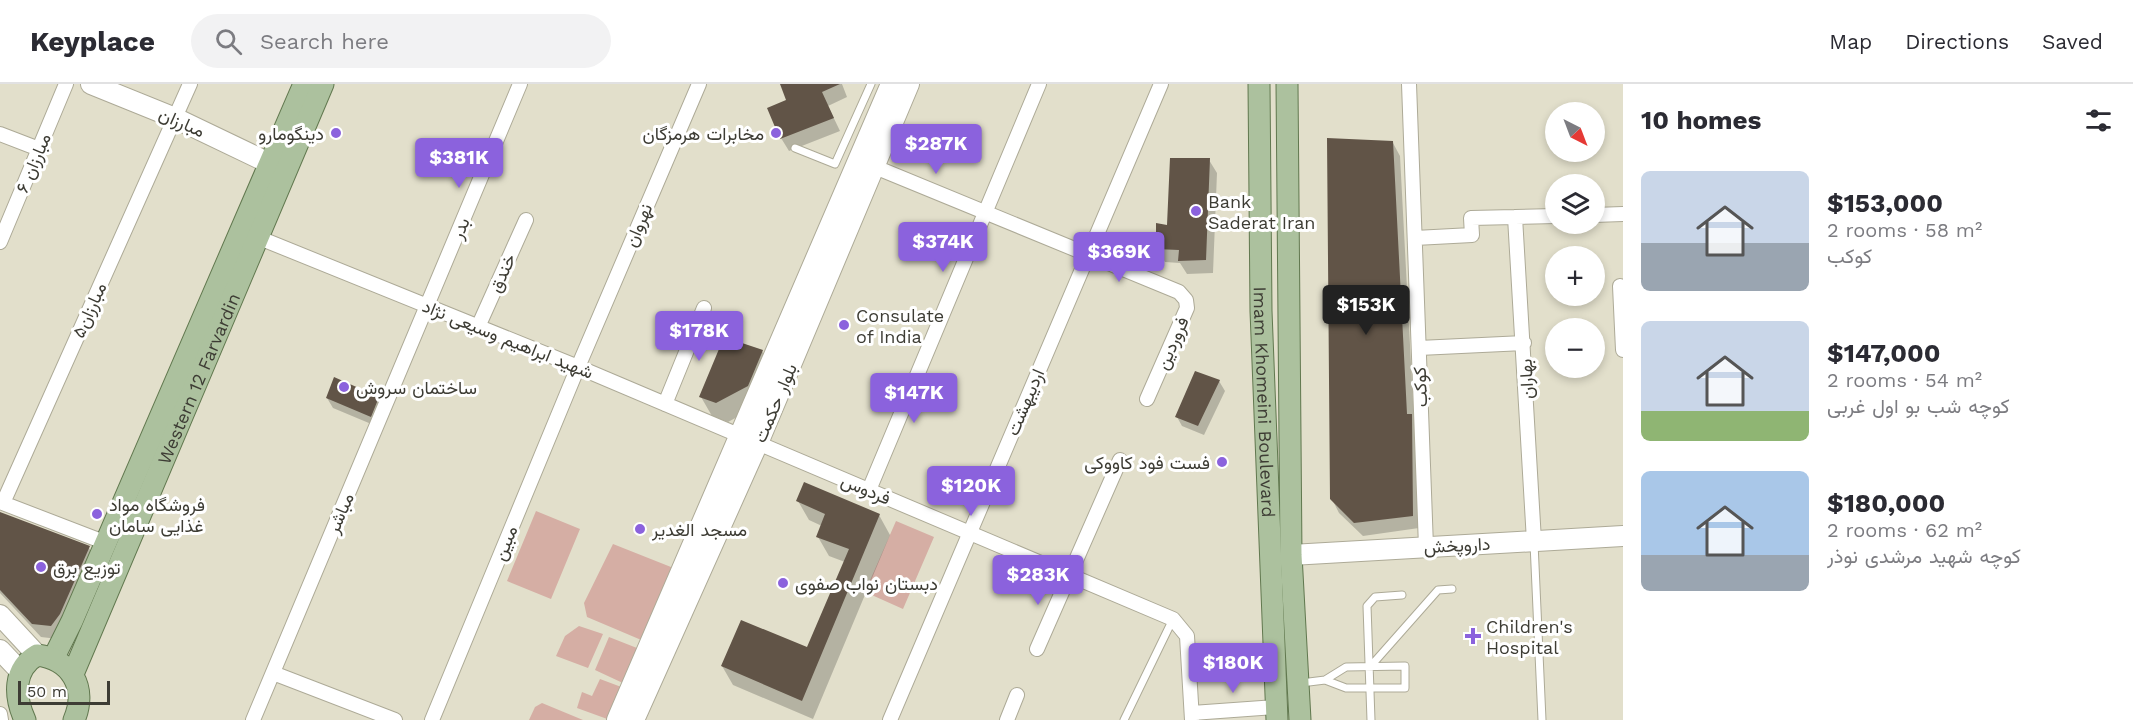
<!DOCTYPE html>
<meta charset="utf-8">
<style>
:root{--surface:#fff;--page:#f2f2f3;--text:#2b2b33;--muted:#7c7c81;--line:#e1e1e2;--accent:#8b62dd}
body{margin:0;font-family:"Work Sans",Vazirmatn,sans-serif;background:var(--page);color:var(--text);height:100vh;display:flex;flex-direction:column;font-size:22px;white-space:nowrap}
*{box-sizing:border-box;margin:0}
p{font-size:20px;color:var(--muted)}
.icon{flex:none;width:33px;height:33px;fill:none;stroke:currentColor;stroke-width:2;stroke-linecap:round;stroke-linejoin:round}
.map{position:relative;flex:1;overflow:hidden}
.drawer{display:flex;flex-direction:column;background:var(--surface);width:510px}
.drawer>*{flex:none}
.needle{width:39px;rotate:138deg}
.controls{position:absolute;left:1545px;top:18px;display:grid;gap:12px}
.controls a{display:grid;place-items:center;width:60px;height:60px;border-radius:50%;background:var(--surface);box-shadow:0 3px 9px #0003;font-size:30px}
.scale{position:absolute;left:18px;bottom:15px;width:92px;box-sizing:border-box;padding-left:6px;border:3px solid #3d3c34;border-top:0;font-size:16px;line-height:21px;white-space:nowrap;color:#3d3c34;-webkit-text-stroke:4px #fff;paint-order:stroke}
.price{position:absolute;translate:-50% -51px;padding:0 14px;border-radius:6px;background:var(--accent);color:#fff;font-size:20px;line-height:39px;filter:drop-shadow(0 2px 3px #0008)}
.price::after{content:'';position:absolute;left:50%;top:36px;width:18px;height:14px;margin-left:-9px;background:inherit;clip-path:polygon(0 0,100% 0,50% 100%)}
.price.on{background:#222;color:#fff}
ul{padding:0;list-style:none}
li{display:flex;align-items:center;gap:18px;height:150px;padding:0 18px}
li span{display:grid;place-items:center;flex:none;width:168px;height:120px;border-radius:9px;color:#555}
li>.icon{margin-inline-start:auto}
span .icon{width:72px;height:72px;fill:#fffc;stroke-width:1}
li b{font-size:26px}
h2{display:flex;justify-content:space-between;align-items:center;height:72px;padding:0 18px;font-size:26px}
header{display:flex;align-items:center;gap:36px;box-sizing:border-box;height:84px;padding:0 30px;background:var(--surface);border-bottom:2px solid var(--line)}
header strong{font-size:28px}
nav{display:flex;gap:33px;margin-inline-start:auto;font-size:21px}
.search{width:420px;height:54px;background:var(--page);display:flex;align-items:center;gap:15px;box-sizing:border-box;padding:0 21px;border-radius:33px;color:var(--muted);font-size:22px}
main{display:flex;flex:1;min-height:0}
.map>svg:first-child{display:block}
.green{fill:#d5aea4}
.shadow{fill:#0003}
.building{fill:#615447}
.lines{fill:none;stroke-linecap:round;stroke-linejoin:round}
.lane-casing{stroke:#adaa97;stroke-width:9}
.street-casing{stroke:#adaa97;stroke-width:16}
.secondary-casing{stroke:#adaa97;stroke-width:22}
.primary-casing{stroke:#61784f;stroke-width:23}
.lane{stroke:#fff;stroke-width:7}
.street{stroke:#fff;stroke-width:14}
.secondary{stroke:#fff;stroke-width:20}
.primary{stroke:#acc19e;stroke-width:21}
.poi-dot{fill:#8b62dd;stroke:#fff;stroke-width:2}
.labels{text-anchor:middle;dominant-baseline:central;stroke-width:6;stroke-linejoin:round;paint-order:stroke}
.street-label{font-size:18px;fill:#3d3c34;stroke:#fff}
.poi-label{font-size:18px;fill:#3d3c34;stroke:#fff;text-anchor:start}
</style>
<header>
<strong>Keyplace</strong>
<div class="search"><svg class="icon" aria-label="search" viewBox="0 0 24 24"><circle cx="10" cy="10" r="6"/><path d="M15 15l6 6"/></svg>Search here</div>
<nav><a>Map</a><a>Directions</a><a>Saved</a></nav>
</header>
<main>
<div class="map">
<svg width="1623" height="636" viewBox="0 0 1623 636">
<rect width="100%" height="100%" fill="#e2dfcb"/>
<path class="green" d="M536,427L580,445L551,515L507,497Z
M896,437L934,453L903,525L865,508Z
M613,460L676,485L646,558L587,533L584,519Z
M579,542L603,550L588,584L556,572L565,552Z
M609,553L642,566L625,600L595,586Z
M600,595L624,604L610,636L577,624L582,608L592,612Z
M542,619L583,636H529L535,623Z"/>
<path class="shadow" d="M782,0H842L847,13L828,22L840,47L789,67L781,54L788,17Z
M1393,59L1400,72L1414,336L1419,345V444L1363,452L1339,429L1332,415Z
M1209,76L1217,89L1213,189L1187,190L1180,179L1165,178L1157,165V141L1168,142Z
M762,267L773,286L759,321L728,338L712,332L701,313Z
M1219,297L1225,307L1204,351L1182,342L1177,333Z
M327,314H378L384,324L376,342L333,324Z
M798,417L879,431L890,451L813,635L733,601L722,582L808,565L845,478L829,472L818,453L822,442L809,436Z
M0,429L89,464L97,477L58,555L41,553L0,509Z"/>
<path class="building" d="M780,0H840L822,8L834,34L780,55L767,24L786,16Z
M1327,54L1393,57L1407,330H1412L1413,432L1354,439L1330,415Z
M1170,74H1210L1206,176L1178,177L1179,166L1156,165V139L1167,141Z
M724,253L763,266L748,302L716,319L699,313Z
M1195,287L1220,296L1198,342L1175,333Z
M334,293L379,313L371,333L326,314Z
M804,398L880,430L802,617L721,582L741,536L807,563L849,465L816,453L825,430L796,417Z
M0,428L90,462L60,530L51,542L32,540L0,506Z"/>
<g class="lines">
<g class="lane-casing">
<path id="lane" d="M795,64L835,80L871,0
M1534,459L1542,636
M1369,584L1438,506L1452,505
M1301,599L1325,596L1346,583L1405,582V604H1346L1325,596
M1124,636L1173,535
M1371,636L1367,522L1375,513L1402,511"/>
</g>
<g class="street-casing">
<path id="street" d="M1409,0L1426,463
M0,50L39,65
M875,83L1179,208L1186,216L1187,224L1147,315
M1594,131L1623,130
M1515,133L1534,457
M257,153L578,283L1173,535L1187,552L1192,636
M1415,154L1472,151L1471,134L1556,132
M0,158L66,0
M1620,202L1623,266
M478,243L526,136
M1419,264L1524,259
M665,320L704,224
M869,406L1039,0
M0,418L104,458
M3,419L190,0
M1037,565L1120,376
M273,589L395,636
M1192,629L1276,623
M0,630L1,636
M253,636L520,0
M432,636L578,283L699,0
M890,636L1161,0
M1007,636L1017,611"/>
</g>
<g class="secondary-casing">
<path id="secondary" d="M91,0L175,34L271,80
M1291,471L1623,452
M0,531L37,571
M0,566L20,587
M617,636L891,0
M634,636L758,359L909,0"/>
</g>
<g class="primary-casing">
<g id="primary">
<path id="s1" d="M1259,0L1261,227L1277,636"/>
<path d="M1287,0L1291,471L1300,636"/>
<path d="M54,573L72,537L304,0"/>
<path id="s2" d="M73,590L323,0"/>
<path d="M25,636C14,612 13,585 37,571C71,575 88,604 74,636"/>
</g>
</g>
<use href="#lane" class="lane"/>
<use href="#street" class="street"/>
<use href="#secondary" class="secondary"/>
<use href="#primary" class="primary"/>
</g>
<g class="poi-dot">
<circle cx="336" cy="49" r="6"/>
<circle cx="776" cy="49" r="6"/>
<circle cx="1196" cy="127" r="6"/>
<circle cx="844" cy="241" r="6"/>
<circle cx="344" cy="303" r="6"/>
<circle cx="1222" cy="378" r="6"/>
<circle cx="97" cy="430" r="6"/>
<circle cx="640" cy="445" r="6"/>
<circle cx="41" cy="483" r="6"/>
<circle cx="783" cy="499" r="6"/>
<path d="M1470 543h6v6h6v6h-6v6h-6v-6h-6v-6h6z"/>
</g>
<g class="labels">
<g class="street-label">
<text transform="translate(182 38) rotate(24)">مبارزان</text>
<text transform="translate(33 79) rotate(-67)">مبارزان ۶</text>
<text transform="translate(638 141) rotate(-67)">نهروان</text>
<text transform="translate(460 144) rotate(-67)">بدر</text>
<text transform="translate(502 189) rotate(-66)">خندق</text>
<text transform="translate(89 226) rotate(-66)">مبارزان۵</text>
<text transform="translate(508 255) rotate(22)">شهید ابراهیم وسیعی نژاد</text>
<text transform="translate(1172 259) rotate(-66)">فروردین</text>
<text stroke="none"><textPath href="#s2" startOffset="321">Western 12 Farvardin</textPath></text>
<text transform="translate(1526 295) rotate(-93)">بهاران</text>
<text transform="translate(1420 303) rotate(-92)">کوکب</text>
<text transform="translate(1025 318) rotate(-67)">اردیبهشت</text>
<text stroke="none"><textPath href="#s1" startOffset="318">Imam Khomeini Boulevard</textPath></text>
<text transform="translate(775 319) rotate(-67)">بلوار حکمت</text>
<text transform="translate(866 405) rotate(23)">فردوس</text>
<text transform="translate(340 429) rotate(-67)">مباشر</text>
<text transform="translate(505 459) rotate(-68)">مبین</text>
<text transform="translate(1457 461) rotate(-3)">داروپخش</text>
</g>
<g class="poi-label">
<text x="324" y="49" text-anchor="end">دینگومارو</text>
<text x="764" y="49" text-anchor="end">مخابرات هرمزگان</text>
<text x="1208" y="117">Bank<tspan x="1208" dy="21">Saderat Iran</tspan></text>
<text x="856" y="231">Consulate<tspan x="856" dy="21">of India</tspan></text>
<text x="356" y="303">ساختمان سروش</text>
<text x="1210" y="378" text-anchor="end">فست فود کاووکی</text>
<text x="109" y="420">فروشگاه مواد<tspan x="109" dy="21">غذایی سامان</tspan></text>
<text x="652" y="445">مسجد الغدیر</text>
<text x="53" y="483">توزیع برق</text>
<text x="795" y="499">دبستان نواب صفوی</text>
<text x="1486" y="542">Children's<tspan x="1486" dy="21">Hospital</tspan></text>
</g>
</g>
</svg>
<div class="controls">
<a><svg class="needle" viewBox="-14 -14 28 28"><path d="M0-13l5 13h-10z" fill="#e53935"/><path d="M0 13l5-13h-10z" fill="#7c7c81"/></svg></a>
<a><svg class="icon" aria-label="layers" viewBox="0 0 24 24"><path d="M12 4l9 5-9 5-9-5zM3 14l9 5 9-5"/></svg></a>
<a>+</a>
<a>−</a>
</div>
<div class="scale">50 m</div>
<b class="price" style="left:936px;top:91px">$287K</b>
<b class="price" style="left:459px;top:105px">$381K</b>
<b class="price" style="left:943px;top:189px">$374K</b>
<b class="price" style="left:1119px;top:199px">$369K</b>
<b class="price on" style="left:1366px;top:252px">$153K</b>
<b class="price" style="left:699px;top:278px">$178K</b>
<b class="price" style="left:914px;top:340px">$147K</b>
<b class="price" style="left:971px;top:433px">$120K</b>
<b class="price" style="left:1038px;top:522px">$283K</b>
<b class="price" style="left:1233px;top:610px">$180K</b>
</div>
<section class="drawer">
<h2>10 homes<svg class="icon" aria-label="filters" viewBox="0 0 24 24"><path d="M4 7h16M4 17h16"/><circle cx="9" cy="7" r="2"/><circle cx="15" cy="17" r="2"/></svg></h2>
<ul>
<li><span style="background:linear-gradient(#c9d6e8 60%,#9aa5b1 0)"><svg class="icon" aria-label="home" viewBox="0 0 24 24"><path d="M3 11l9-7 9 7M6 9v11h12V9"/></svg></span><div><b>$153,000</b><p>2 rooms · 58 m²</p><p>کوکب</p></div></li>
<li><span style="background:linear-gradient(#c9d6e8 75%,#8fb573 0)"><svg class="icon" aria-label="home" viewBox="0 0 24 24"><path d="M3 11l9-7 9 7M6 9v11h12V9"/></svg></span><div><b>$147,000</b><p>2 rooms · 54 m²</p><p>کوچه شب بو اول غربی</p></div></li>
<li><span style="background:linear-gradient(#a9c7e8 70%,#9aa5b1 0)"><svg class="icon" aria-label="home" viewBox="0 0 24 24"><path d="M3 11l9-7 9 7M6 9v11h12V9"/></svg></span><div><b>$180,000</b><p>2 rooms · 62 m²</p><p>کوچه شهید مرشدی نوذر</p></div></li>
</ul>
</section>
</main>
